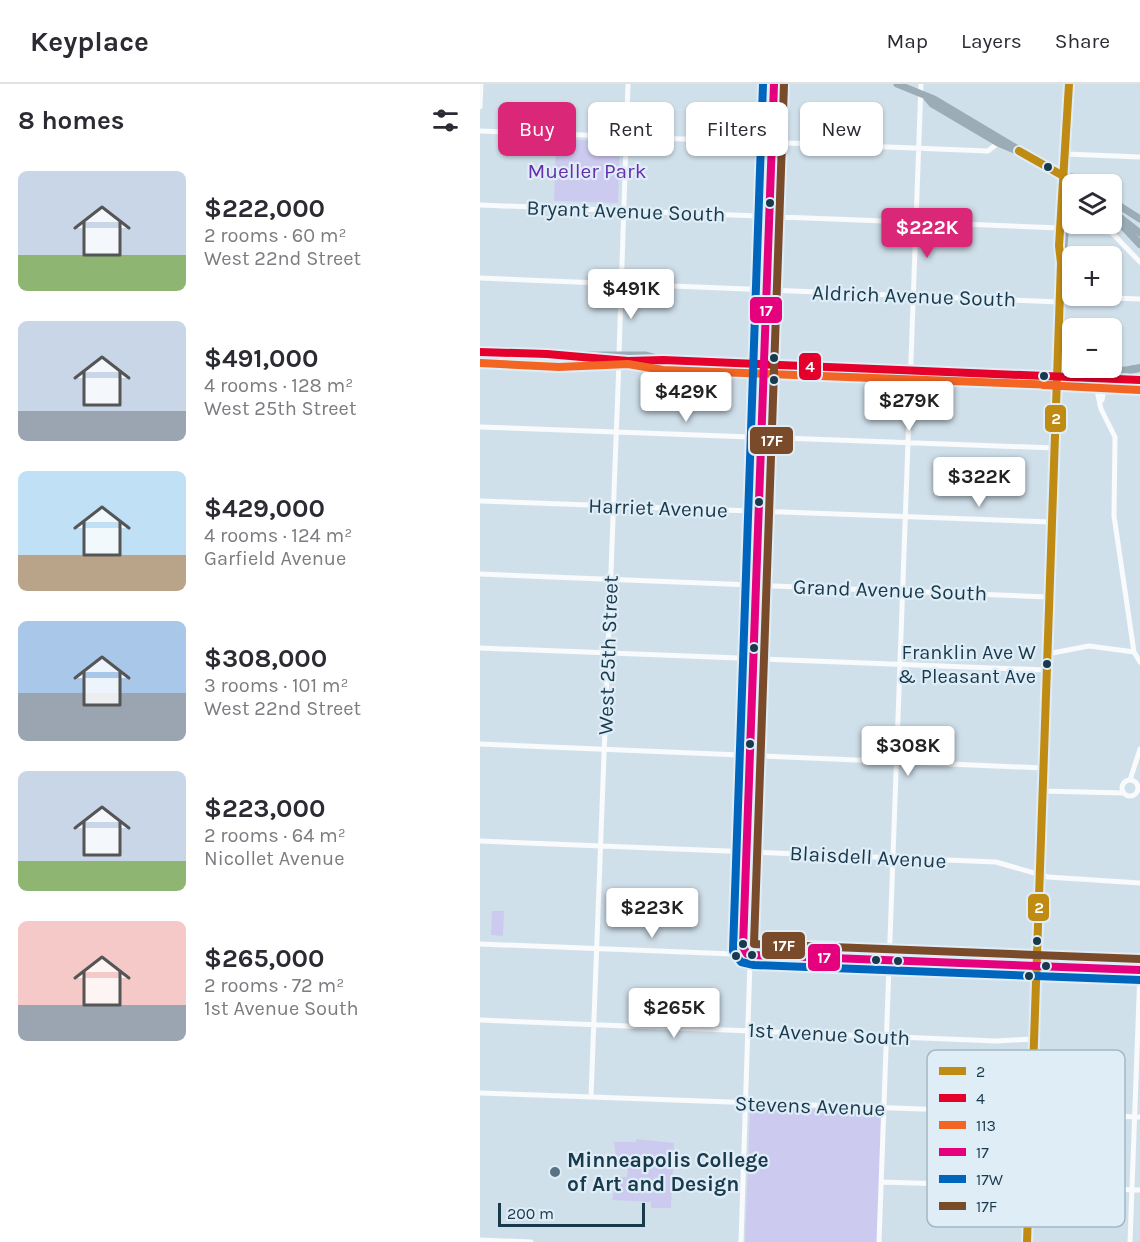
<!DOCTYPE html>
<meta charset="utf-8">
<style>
:root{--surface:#fff;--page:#f7f7f7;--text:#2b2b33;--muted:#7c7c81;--line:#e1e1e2;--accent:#db2777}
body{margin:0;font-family:Karla,sans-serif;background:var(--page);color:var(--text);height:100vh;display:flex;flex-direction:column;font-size:22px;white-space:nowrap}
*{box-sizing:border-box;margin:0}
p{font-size:20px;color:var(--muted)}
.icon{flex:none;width:33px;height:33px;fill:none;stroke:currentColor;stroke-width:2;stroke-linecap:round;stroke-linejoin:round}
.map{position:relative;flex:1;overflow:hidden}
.panel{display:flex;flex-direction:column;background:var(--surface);width:480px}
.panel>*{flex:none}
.banner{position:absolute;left:18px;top:18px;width:552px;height:54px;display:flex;gap:12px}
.fabs{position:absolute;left:582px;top:90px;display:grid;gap:12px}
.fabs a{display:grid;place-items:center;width:60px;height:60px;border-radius:9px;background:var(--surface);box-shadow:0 2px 4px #0004;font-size:30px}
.scale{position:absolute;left:18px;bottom:15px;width:147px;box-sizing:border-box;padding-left:6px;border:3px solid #19394c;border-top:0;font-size:16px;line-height:21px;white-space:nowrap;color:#19394c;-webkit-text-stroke:4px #dfedf7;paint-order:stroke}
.price{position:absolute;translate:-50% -51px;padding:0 14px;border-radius:6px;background:#fff;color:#222;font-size:20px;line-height:39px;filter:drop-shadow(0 2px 3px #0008)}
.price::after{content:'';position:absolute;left:50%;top:36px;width:18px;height:14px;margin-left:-9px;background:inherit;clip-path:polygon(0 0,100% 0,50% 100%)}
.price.current{background:var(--accent);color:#fff}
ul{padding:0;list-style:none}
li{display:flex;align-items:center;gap:18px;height:150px;padding:0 18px}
li span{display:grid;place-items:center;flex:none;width:168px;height:120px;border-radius:9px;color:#555}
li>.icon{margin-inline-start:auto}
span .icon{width:72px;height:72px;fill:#fffc;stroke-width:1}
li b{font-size:26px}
h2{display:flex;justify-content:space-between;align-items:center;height:72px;padding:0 18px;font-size:26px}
.pill{padding:0 21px;border-radius:9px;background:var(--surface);box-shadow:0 2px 4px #0004;font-size:21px;line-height:54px}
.pill.current{background:var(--accent);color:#fff}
header{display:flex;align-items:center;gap:36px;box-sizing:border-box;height:84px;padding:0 30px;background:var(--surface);border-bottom:2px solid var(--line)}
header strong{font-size:28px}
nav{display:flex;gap:33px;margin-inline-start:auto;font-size:21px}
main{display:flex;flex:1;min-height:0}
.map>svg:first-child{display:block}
.green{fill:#cdcaf0}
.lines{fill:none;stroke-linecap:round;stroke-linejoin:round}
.minor{stroke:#f8fafc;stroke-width:5}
.major{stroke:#9bacb6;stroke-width:7}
.highway{stroke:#9bacb7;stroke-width:8}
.bus-1-casing{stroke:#dfedf7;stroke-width:12}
.bus-2-casing{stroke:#dfedf7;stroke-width:12}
.bus-3-casing{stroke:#dfedf7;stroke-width:12}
.bus-4-casing{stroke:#dfedf7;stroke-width:12}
.bus-5-casing{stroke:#dfedf7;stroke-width:12}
.bus-6-casing{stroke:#dfedf7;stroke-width:12}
.bus-1{stroke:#c08b13;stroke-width:8}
.bus-2{stroke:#e4002b;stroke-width:8}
.bus-3{stroke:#f26522;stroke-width:8}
.bus-4{stroke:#e5007d;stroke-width:8}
.bus-5{stroke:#0065bd;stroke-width:8}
.bus-6{stroke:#7a4b2a;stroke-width:8}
.bus-dot{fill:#19394c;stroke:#dfedf7;stroke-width:2}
.poi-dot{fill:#597384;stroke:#dfedf7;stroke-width:2}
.labels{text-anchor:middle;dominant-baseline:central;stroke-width:4.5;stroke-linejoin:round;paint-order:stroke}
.bus-label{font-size:20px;fill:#19394c;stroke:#dfedf7;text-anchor:end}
.park-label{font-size:21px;fill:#672fb0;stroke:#dfedf7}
.street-label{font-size:21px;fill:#19394c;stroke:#dfedf7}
.poi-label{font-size:21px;font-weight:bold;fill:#19394c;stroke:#dfedf7;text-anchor:start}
.key{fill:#dfedf7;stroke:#a4b7c4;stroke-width:1.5}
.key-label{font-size:16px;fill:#19394c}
.line-badge{stroke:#dfedf7;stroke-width:2}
.badge-label{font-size:16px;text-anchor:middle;font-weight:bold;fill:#fff}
</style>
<header>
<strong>Keyplace</strong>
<nav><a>Map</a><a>Layers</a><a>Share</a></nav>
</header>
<main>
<section class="panel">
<h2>8 homes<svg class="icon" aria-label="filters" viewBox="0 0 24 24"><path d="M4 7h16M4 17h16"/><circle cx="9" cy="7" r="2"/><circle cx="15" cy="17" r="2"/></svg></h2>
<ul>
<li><span style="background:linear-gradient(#c9d6e8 70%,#8fb573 0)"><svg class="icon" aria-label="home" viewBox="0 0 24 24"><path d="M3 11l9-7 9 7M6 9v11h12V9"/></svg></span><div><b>$222,000</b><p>2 rooms · 60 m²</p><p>West 22nd Street</p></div></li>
<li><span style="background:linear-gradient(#c9d6e8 75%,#9aa5b1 0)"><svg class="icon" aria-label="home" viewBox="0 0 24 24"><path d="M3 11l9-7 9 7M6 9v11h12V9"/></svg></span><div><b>$491,000</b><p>4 rooms · 128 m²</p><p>West 25th Street</p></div></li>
<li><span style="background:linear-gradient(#bfe0f5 70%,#b9a48a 0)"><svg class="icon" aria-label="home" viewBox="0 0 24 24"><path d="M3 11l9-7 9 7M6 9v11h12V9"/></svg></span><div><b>$429,000</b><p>4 rooms · 124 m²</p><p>Garfield Avenue</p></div></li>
<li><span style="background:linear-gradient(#a9c7e8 60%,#9aa5b1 0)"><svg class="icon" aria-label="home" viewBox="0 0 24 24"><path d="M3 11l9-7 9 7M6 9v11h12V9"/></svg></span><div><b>$308,000</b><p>3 rooms · 101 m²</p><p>West 22nd Street</p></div></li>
<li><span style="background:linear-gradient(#c9d6e8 75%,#8fb573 0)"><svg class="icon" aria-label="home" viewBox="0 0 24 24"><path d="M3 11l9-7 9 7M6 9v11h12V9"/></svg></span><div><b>$223,000</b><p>2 rooms · 64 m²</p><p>Nicollet Avenue</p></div></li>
<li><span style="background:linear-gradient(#f6c9c9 70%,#9aa5b1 0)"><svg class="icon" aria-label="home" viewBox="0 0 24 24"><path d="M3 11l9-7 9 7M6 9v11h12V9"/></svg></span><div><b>$265,000</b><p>2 rooms · 72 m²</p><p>1st Avenue South</p></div></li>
</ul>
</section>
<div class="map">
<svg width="660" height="1158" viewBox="0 0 660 1158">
<rect width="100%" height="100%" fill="#d0e0eb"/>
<path class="green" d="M76,55L140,58L138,119L74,117Z
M12,827H24L23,852L11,851Z
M273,1022L401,1029L397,1158H265L270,1024Z
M156,1055L194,1059L191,1124H171V1118L132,1116L137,1093H147L148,1083L137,1082L134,1058H156Z"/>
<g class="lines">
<path class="minor" d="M0,23L1,0
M0,47L508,67L518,59
M586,70L660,73
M585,93L589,0
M0,121L580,144
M586,145L631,148L660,178
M0,194L580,218
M580,212L660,215
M139,270L148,0
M606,295L616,302L621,325L635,353L634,432L654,568L660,578
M622,316L624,305L634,296
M0,343L574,364
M0,417L572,438
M0,490L569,513
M0,564L566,586
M567,570L609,562L654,568
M0,660L563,684
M650,696L660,665
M642 704a8 8 0 1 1 16 0a8 8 0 1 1-16 0Z
M562,707L644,709
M0,757L516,778L568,793L660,799
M0,860L660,886
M0,936L516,957L553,955
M0,1009L660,1033
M111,1013L139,277
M401,1098L660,1106
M0,1156L51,1158
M261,1158L270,878L263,863L294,0
M399,1158L441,0
M650,1158L660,886"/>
<path class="major" d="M417,0L454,15L585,93L592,103
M447,14L452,20L518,59L537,67
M585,93H592L605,100
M632,117L660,135
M632,127L660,149
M583,172L587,128L584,118
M0,268C29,269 60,268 89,272C121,275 151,280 183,276L660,296
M96,271H165L180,275
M577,291C597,278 630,291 653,285
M547,1158L581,179L579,162L585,93"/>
<path class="highway" d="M632,130L660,160
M650,286L660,284"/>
<g class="bus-1-casing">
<path id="bus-1" d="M539,67L585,93
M547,1158L581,179L579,162L589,0"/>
</g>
<g class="bus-2-casing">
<path id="bus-2" d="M0,268L67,270L148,277L183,276L660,296"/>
</g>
<g class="bus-3-casing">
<path id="bus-3" d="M0,279L79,283L148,280L183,286L577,301
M563,301L660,306"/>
</g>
<g class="bus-4-casing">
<path id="bus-4" d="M294,0L263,863L267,870L274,871L660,886"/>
</g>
<g class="bus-5-casing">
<path id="bus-5" d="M283,0L253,867L261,878L274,881L660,896"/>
</g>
<g class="bus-6-casing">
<path id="bus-6" d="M304,0L274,860L660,875"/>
</g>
<use href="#bus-1" class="bus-1"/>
<use href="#bus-2" class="bus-2"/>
<use href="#bus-3" class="bus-3"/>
<use href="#bus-4" class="bus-4"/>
<use href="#bus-5" class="bus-5"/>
<use href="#bus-6" class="bus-6"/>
</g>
<g class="bus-dot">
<circle cx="568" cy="83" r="5"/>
<circle cx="290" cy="119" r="5"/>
<circle cx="294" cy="274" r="5"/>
<circle cx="564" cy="292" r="5"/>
<circle cx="294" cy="296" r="5"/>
<circle cx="279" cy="418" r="5"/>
<circle cx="274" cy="564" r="5"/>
<circle cx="567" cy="580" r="5"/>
<circle cx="270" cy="660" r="5"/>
<circle cx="557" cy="857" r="5"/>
<circle cx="263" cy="860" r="5"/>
<circle cx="272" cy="871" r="5"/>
<circle cx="256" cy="872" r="5"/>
<circle cx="396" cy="876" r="5"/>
<circle cx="418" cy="877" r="5"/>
<circle cx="566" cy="882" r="5"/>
<circle cx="549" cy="892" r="5"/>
</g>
<circle class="poi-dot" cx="75" cy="1088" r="6"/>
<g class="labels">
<g class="bus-label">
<text x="556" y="568">Franklin Ave W<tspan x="556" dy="24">&amp; Pleasant Ave</tspan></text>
</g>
<g class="park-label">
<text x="107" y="87">Mueller Park</text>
</g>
<g class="street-label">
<text transform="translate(146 127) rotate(2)">Bryant Avenue South</text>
<text transform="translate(434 212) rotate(2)">Aldrich Avenue South</text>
<text transform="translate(178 424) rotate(2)">Harriet Avenue</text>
<text transform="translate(410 506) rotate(2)">Grand Avenue South</text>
<text transform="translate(128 571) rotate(-88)">West 25th Street</text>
<text transform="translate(388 773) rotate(3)">Blaisdell Avenue</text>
<text transform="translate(349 950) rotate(3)">1st Avenue South</text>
<text transform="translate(330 1022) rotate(2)">Stevens Avenue</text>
</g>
<g class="poi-label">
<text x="87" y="1076">Minneapolis College<tspan x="87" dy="24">of Art and Design</tspan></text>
</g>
</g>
<rect x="447" y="966" width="198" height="177" rx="9" class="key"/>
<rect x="459" y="983" width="27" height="8" fill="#c08b13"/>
<rect x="459" y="1010" width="27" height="8" fill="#e4002b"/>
<rect x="459" y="1037" width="27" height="8" fill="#f26522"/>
<rect x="459" y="1064" width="27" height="8" fill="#e5007d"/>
<rect x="459" y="1091" width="27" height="8" fill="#0065bd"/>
<rect x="459" y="1118" width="27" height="8" fill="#7a4b2a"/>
<g class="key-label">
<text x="496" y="993">2</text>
<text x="496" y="1020">4</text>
<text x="496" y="1047">113</text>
<text x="496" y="1074">17</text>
<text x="496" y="1101">17W</text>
<text x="496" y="1128">17F</text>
</g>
<g class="line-badge">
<rect x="269" y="212" width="34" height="28" rx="6" fill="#e5007d"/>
<rect x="318" y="268" width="24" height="29" rx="6" fill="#e4002b"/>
<rect x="564" y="320" width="23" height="29" rx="6" fill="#c08b13"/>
<rect x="269" y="342" width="45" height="29" rx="6" fill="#7a4b2a"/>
<rect x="547" y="809" width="23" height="29" rx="6" fill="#c08b13"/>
<rect x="281" y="847" width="45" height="29" rx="6" fill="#7a4b2a"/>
<rect x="327" y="859" width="34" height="29" rx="6" fill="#e5007d"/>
</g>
<g class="badge-label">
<text x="286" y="232">17</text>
<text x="330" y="288">4</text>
<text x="576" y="340">2</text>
<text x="292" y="362">17F</text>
<text x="559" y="829">2</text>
<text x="304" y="867">17F</text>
<text x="344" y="879">17</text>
</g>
</svg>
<div class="fabs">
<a><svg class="icon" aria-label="layers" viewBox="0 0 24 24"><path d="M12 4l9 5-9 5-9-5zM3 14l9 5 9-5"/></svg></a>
<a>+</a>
<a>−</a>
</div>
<div class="scale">200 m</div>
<b class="price current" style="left:447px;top:175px">$222K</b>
<b class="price" style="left:151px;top:236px">$491K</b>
<b class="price" style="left:206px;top:339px">$429K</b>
<b class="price" style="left:429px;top:348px">$279K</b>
<b class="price" style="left:499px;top:424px">$322K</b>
<b class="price" style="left:428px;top:693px">$308K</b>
<b class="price" style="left:172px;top:855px">$223K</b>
<b class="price" style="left:194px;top:955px">$265K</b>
<div class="banner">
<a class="pill current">Buy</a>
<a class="pill">Rent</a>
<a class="pill">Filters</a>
<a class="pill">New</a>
</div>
</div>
</main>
